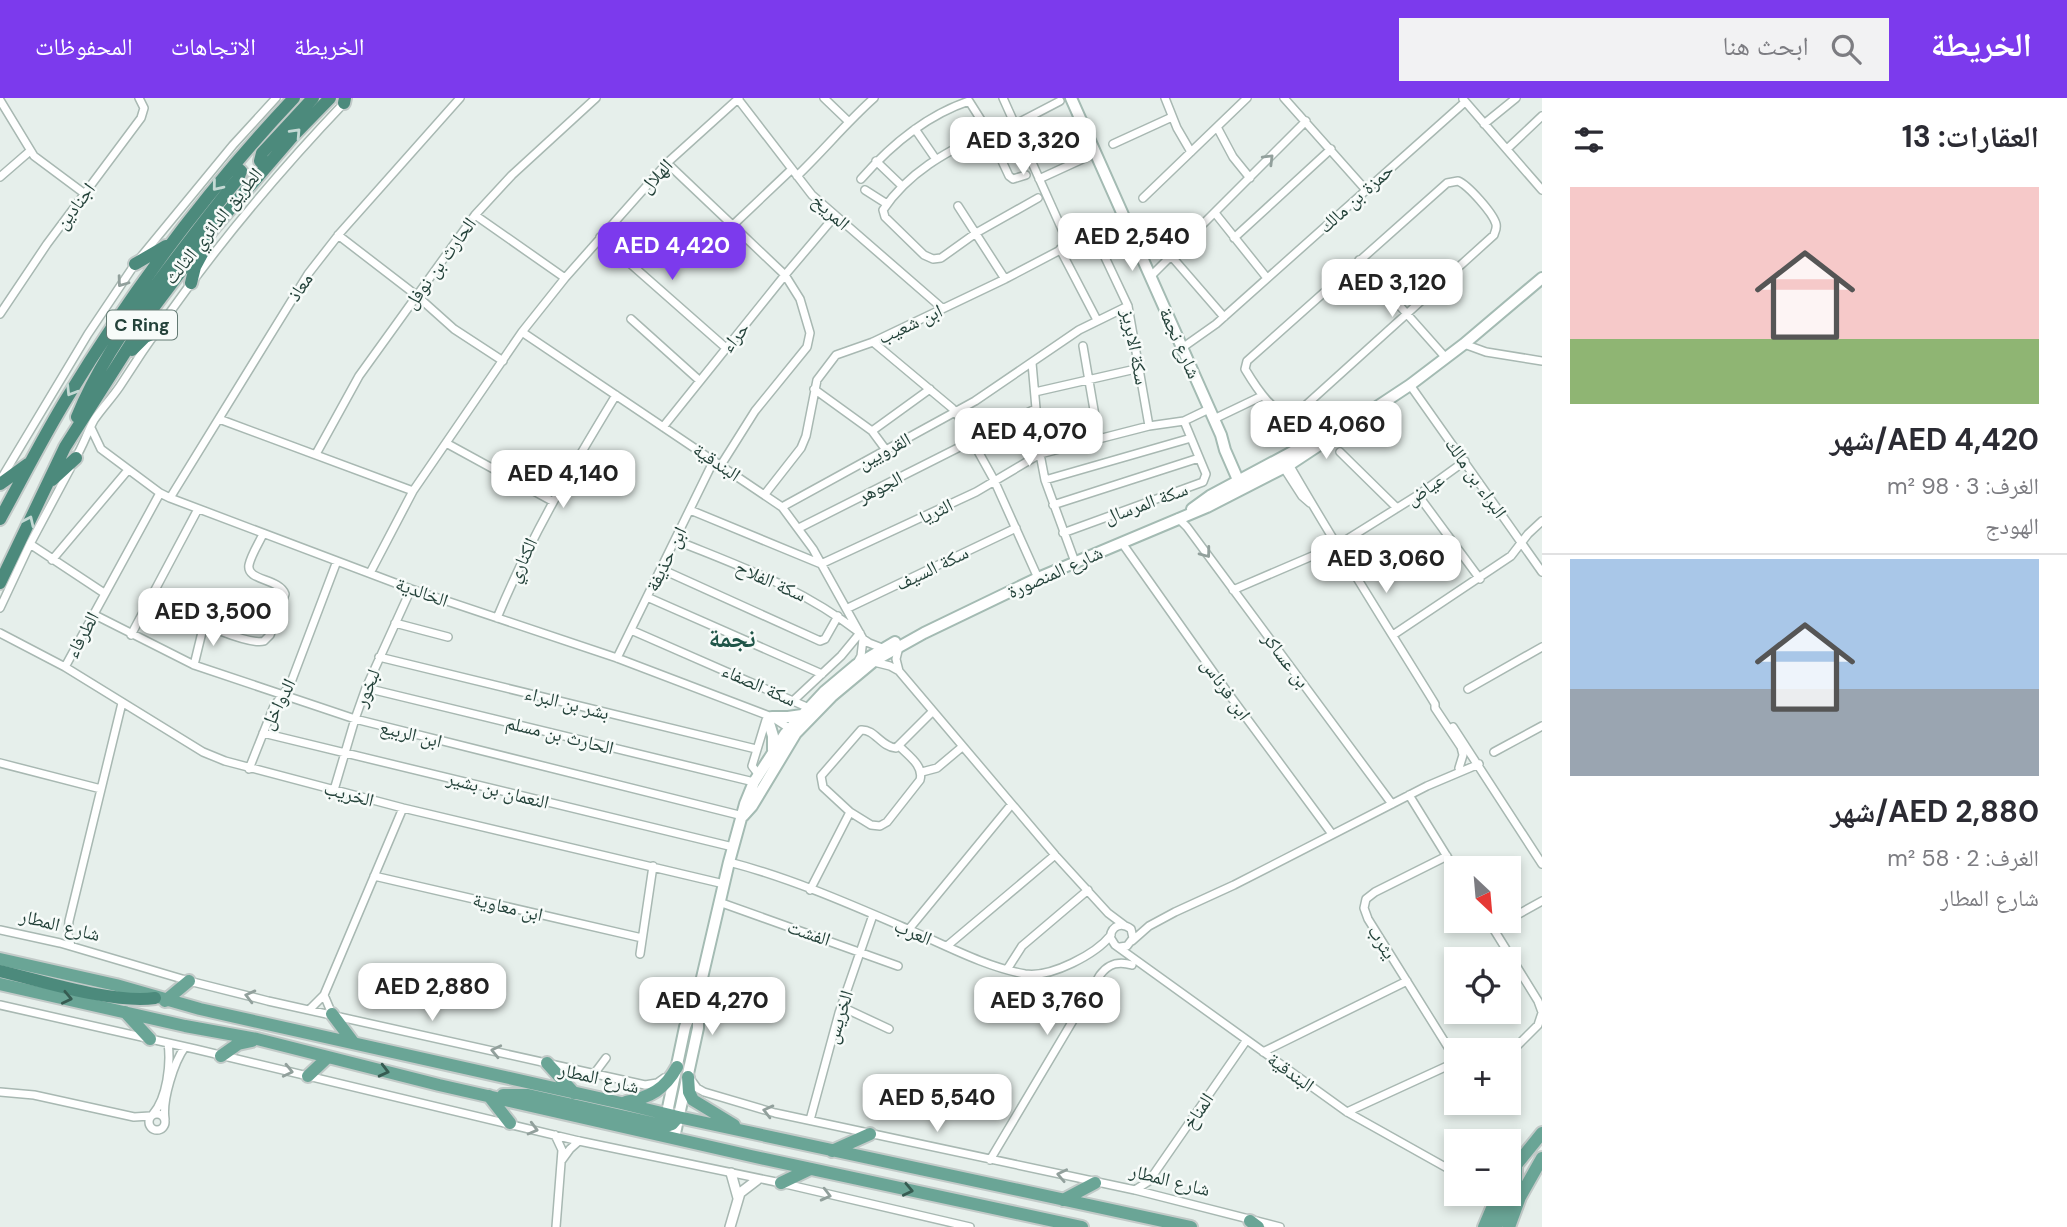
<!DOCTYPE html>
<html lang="ar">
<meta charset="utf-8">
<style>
:root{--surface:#fff;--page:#f2f2f3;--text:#2b2b33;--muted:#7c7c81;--line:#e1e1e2;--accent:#7c3aed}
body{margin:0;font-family:"DM Sans","Noto Naskh Arabic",sans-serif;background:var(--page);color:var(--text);direction:rtl;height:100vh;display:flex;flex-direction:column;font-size:26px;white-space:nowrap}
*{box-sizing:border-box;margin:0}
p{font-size:23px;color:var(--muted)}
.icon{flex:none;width:38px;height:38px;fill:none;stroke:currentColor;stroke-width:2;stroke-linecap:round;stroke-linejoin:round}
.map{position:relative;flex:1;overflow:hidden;direction:ltr}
.sheet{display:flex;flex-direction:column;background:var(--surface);width:525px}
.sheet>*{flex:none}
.needle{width:46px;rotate:154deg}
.buttons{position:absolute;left:1444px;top:758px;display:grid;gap:14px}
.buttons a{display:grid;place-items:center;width:77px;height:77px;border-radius:0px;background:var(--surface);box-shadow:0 4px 10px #0003;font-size:35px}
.price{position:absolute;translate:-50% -60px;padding:0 16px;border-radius:14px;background:#fff;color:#222;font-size:23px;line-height:46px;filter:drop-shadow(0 2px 4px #0008)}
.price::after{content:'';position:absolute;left:50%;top:42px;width:21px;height:16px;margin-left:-10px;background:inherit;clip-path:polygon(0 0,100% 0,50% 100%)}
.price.selected{background:var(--accent);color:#fff}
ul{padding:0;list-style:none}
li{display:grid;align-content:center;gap:14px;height:371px;padding:0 28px}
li+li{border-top:2px solid var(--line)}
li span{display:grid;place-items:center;height:217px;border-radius:0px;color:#555}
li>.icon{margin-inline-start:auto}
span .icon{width:126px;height:126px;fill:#fffc;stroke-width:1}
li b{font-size:30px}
h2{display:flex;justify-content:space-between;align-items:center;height:84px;padding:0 28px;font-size:30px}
header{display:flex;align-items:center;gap:42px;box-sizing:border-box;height:98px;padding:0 35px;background:var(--accent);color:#fff}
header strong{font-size:33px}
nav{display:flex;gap:38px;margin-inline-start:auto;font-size:24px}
.search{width:490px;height:63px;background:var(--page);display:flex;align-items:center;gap:18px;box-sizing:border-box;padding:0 24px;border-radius:0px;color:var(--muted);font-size:26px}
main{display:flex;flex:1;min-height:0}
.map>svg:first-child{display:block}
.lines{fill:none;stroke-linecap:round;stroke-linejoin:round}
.minor-casing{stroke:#a8b8b2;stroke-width:10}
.tertiary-casing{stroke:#a8b8b2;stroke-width:12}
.secondary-casing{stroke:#a4bbb3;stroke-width:14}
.primary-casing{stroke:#c2cac8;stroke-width:16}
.trunk-casing{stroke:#c2cac8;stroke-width:16}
.minor{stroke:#fff;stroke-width:7}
.tertiary{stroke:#fff;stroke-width:9}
.secondary{stroke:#fff;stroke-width:10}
.primary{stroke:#6aa596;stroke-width:12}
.trunk{stroke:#4c8a7c;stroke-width:12}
.oneway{stroke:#c4d9d4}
.oneway2{stroke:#92a09c}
.oneway3{stroke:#365b51}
.labels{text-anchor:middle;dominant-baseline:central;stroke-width:5;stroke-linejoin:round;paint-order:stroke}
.shield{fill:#f7fbf9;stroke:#637a73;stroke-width:2}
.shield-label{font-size:18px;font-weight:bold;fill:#24423a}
.street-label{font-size:19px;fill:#24423a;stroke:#f7fbf9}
.district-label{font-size:26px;font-weight:bold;fill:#1f5548;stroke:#f7fbf9}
</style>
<header>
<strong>الخريطة</strong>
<div class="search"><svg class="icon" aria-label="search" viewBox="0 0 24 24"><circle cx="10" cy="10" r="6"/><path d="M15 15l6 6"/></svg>ابحث هنا</div>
<nav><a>الخريطة</a><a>الاتجاهات</a><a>المحفوظات</a></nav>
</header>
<main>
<section class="sheet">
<h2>العقارات: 13<svg class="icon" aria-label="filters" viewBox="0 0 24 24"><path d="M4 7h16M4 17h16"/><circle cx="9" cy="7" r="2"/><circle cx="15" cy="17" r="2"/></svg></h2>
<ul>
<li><span style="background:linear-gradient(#f6c9c9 70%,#8fb573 0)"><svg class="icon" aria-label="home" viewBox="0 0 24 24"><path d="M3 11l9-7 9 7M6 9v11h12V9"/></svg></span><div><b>AED 4,420/شهر</b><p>الغرف: 3 · 98 m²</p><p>الهودج</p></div></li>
<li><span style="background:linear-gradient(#a9c7e8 60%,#9aa5b1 0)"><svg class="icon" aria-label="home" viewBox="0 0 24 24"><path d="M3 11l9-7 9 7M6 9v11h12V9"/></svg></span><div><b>AED 2,880/شهر</b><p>الغرف: 2 · 58 m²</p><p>شارع المطار</p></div></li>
</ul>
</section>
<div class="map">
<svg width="1542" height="1129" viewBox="0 0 1542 1129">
<rect width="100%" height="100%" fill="#e6efeb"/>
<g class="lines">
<g class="minor-casing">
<path id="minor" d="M824,0L848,23
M1003,0L1069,147
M1165,0L1177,30L1191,54
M1284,0L1365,91
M738,1L812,97L942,210
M1463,1L1542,92
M0,2L34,58L85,96
M1016,26L1060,3
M1484,26L1516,0
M1217,29L1233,59L1250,80
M915,31L935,60
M988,33C947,54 909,73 883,112L885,119L924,157L933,161L941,160L976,135L1038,100
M1113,46L1172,19
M1507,51L1542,18
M876,63L902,88
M667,65L785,177L800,201L810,235L807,249L755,313L721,367
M797,78C824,52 847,24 874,0
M0,79L30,53
M861,81C890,48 927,17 969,3L988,33L1009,78L1013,81L1026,77
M1039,81L1087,59
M1458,83C1468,87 1493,115 1496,126C1497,131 1495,133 1494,137L1296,316C1276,323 1254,286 1245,271L1247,263L1447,85Z
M865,92L887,106
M1143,100L1247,0
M958,108L1005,181
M1215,115L1267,180
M475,117L565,180
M733,127L792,71
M1094,136L1128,208L1149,328
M338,137L416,197L454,231L503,263
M600,139L726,250
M1234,140L1331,51
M1060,151L1097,222
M1172,159L1224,219
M1359,162L1446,260
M1151,178L1306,23
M0,216L47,146L141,20L144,10L139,0
M631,221L700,283
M522,234L782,409L813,451L863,541L869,545L882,550
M873,244L952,310L959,319L994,382L1038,480
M1464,246L1486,254L1542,263
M1083,248L1099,341
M1182,250L1216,226L1465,4
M1032,265L1040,356L1045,382L1075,464
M1410,287L1542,474
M814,291L872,333L886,352
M1035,294L1140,270
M219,321L413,393
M1214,321L1262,298
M663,329L785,177L835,118
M91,330L101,351L160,395L170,400L411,491L617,560L772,619L792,632
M872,333L930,291
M446,345L552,403
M1340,354L1397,410
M316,356L359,278L475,117L512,77L596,0
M75,361C83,348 87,335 94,322C102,310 112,300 120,288C185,186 262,91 346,3
M1287,363C1334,445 1385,525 1435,606V610L1461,649L1463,657L1459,670
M1282,367L1302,398L1310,405
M1,381L88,236L135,166L233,47L276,0
M1045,382L1191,340
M765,396L801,350L806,338L817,282L836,257L873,244L1005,181L1125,118
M1418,397L1480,481
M170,400L308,176L340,135L460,0
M1053,407L1199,360
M782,409L975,303L1079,232L1128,208
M690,412L821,466L976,394L1040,356L1149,328L1184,323L1209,311
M1178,420L1187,429L1392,706
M799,430L1035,311
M1063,435L1203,384L1206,376L1184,323
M675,442C744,470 800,489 860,535L841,558L794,602
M1122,445L1228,595L1332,736
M30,446L104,495
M52,462L128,372
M661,471L820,543L825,541L838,518
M370,475L413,393L522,234L565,180L667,65L739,0
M1233,492L1338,447L1418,397L1465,363
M647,499L822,576
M149,501C170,510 245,549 264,543L270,537L285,496C279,480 246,483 249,467C251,457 259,445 263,436
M0,510L30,446L70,371
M848,510L1016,430
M93,516L194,567L355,621L743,718
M497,520C530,440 571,371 616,297
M395,525L448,539
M631,532L809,610
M0,535L65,569L203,654L225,663L403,710L724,786
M131,537L198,411
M1393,537L1511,458L1528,436L1542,423
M379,559L756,651
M617,560L714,362
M874,564L890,568L899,573L1055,757L1108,815L1124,827
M194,567L204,526
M856,567L861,558L863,541
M65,569L160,395
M899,573L896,561L899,549
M366,590L754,684
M1468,591L1542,549
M1453,629L1542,766
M263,635L733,749
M1494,654L1542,628
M0,665L101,691
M249,671L274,608L290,587L337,463
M922,674L937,670L962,649
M759,677L752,668L766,622
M334,692L355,621L366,590L411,491
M1409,697L1456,773
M850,714L871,727L880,728L887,724L920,682C924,668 909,658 899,648
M1447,758L1375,794L1366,801L1364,810L1368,821L1456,962
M729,764C791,780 852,807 910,832C947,848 986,869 1025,876C1051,880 1096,856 1111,837
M374,778L642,840
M810,792L850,714L823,689L821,678L861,632C875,631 881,649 896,650L932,614
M719,804L898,868
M1488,822L1538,903L1542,914
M1508,822L1542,803
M909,831L1011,707
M0,832L60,845L189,883L268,903L645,987L657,985L664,980
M1132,843L1149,828L1175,814L1234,787L1427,688L1479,666
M71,848L68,836L69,823L122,605
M947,848L1055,757
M1120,849L1127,848L1133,840L1131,831C1122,824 1112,827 1110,839L1115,847L1347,1014L1456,1075
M640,856L653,768
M1008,870L1022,848L1088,792
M324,897L332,916
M0,907L195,951L579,1043L781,1085L970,1129
M842,909L889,931
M310,911L324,897L403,710
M1263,954L1407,883
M1508,957L1538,927L1542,915
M594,976L606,960
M689,979L697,990L704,994L775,1015L1135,1092L1280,1129
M0,994L34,997L134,1019L150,1018
M1347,1014L1456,964
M149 1024a8 8 0 1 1 16 0a8 8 0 1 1-16 0Z
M153,1016C167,1000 171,966 168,945
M165,1021C162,1002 174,964 185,949
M810,1022L839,915L873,817
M555,1037L562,1052L556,1129
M562,1062L570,1051L579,1043
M990,1062L1100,877C1109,865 1119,863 1132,867
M1135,1092L1149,1083L1246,943"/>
</g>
<g class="tertiary-casing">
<path id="tertiary" d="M731,1075L738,1100
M730,1129L740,1095L757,1082"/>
</g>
<g class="secondary-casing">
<path id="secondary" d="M1071,0L1221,337L1225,352L1242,391
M1192,411L1210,398L1322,338L1337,332
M772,619H788L802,617
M769,625L773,638V652
M743,718L752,708L796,635L832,598L874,563L924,535L1038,480L1207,409L1289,367L1410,287L1464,246L1542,180
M665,1024L685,929L698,897L729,764L745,706L754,684L785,636L825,593L856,567L895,544
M674,1040L698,930V904"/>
</g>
<g class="primary-casing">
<path id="primary" d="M0,861L116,887L200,911L621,1005L678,1019L1191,1129
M0,886L185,928L257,941L439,987L751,1058L1082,1129
M165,903L189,883
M125,914L150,941
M332,916L353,944
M221,958L238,946L252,943
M547,965L574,995
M308,978L328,959
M688,979L689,994L693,1002L734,1027
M503,997H528L666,1028L672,1026L678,1019
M489,998L510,1025
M626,1004C651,999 665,991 677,969
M832,1053L870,1036
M1508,1077L1542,1035
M781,1085L810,1071
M1063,1102L1095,1085
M1250,1123L1258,1129
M1484,1129L1498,1096
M1496,1129L1516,1086V1065
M1509,1129L1520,1099L1542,1060"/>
</g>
<g class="trunk-casing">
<path id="trunk" d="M344,5L345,0
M266,69L260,63L262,55L313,0
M135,166L166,148
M191,185L195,169L202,156
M132,252L145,239L154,235
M77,319C95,274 122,235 150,195C179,156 207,118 238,81L241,73L234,67
M52,382L76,360
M0,386L28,366
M0,421C22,381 43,339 67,300C132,193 208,91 294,0
M0,485L65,349L154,209L212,132L292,39L330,0
M0,873C43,883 113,906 155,900"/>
</g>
<use href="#minor" class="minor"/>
<use href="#tertiary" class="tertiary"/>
<use href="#secondary" class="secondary"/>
<use href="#primary" class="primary"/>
<use href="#trunk" class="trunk"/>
</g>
<defs><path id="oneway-chevron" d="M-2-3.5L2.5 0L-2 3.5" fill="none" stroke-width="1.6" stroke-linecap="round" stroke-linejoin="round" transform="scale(1.75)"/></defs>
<g class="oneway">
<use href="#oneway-chevron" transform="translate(296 35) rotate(-47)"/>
<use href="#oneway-chevron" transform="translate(217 88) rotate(129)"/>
<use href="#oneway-chevron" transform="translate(71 293) rotate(122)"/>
<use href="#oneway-chevron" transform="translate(29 423) rotate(-65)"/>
</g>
<g class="oneway2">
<use href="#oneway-chevron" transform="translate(1269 61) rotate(-45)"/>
<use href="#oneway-chevron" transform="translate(122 184) rotate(126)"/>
<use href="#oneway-chevron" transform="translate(1206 455) rotate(53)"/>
<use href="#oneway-chevron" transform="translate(250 898) rotate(-166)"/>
<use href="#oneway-chevron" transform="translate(496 953) rotate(-167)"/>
<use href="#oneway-chevron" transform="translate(288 973) rotate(13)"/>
<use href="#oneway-chevron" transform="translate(768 1013) rotate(-166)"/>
<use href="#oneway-chevron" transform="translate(533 1031) rotate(15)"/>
<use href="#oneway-chevron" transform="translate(1062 1077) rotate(-168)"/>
<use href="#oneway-chevron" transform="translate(826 1097) rotate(14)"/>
</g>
<g class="oneway3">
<use href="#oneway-chevron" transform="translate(67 900) rotate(12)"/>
<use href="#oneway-chevron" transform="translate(384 973) rotate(14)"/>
<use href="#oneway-chevron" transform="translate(908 1092) rotate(12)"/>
</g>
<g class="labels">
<rect class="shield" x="107" y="212.5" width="70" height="29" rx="5"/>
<g class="shield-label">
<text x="142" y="227">C Ring</text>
</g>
<g class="street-label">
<text transform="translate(656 78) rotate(-47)">الهلال</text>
<text transform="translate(1356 100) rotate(-42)">حمزة بن مالك</text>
<text transform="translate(75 108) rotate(-53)">اجنادين</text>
<text transform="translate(831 114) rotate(42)">المريخ</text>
<text transform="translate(213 128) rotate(-51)">الطريق الدائري الثالث</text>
<text transform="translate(440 165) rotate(-54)">الحارث بن نوفل</text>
<text transform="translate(300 189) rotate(-56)">معاذ</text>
<text transform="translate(910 226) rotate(-25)">ابن شعيب</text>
<text transform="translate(735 239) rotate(-51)">حراء</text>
<text transform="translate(1180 245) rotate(66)">شارع نجمة</text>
<text transform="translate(1135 249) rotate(79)">سكة الابريز</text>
<text transform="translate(884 353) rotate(-28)">القرويين</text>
<text transform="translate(717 364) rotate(34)">البندقية</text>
<text transform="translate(1476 380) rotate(55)">البراء بن مالك</text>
<text transform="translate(880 389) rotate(-27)">الجوهر</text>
<text transform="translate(1425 391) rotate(-34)">عياض</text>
<text transform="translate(1146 405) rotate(-20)">سكة المرسال</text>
<text transform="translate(936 413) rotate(-25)">الثريا</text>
<text transform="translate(666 461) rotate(-64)">ابن حذيفة</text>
<text transform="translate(522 462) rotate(-65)">الكناري</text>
<text transform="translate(932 470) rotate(-26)">سكة السيف</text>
<text transform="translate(1055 474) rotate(-24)">شارع المنصورة</text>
<text transform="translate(771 483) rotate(24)">سكة الفلاح</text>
<text transform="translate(422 494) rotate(20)">الخالدية</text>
<text transform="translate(82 537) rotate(-62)">الطرفاء</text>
<text transform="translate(1286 562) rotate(53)">بن عساكر</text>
<text transform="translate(759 587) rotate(24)">سكة الصفاء</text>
<text transform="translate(367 590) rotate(-68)">لبخور</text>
<text transform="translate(1226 591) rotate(55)">ابن فرناس</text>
<text transform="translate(567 605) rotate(14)">بشر بن البراء</text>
<text transform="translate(278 606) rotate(-63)">الدواخل</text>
<text transform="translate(411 636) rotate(14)">ابن الربيع</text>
<text transform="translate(560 637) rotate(14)">الحارث بن مسلم</text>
<text transform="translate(498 692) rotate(14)">النعمان بن بشير</text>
<text transform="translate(349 696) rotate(15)">الخريب</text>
<text transform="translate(508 809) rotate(13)">ابن معاوية</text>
<text transform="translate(60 827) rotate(14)">شارع المطار</text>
<text transform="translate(913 834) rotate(23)">العرب</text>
<text transform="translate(809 835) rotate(19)">الفشت</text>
<text transform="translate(1382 844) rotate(58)">يثرب</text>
<text transform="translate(839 919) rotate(-73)">الخريس</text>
<text transform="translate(1291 974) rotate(36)">البندقية</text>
<text transform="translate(599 980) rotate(13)">شارع المطار</text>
<text transform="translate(1198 1013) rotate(-56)">المناخ</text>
<text transform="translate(1170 1082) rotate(14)">شارع المطار</text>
</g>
<g class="district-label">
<text x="732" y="540">نجمة</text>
</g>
</g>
</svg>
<div class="buttons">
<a><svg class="needle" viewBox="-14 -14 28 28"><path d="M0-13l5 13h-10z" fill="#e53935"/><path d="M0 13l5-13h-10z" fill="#7c7c81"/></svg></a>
<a><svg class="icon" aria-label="locate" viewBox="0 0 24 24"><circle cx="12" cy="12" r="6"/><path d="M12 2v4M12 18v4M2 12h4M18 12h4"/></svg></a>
<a>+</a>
<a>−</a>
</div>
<b class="price" style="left:1023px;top:79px">AED 3,320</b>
<b class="price" style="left:1132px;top:175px">AED 2,540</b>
<b class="price selected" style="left:672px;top:184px">AED 4,420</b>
<b class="price" style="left:1392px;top:221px">AED 3,120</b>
<b class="price" style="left:1326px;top:363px">AED 4,060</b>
<b class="price" style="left:1029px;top:370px">AED 4,070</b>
<b class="price" style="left:563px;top:412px">AED 4,140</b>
<b class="price" style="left:1386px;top:497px">AED 3,060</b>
<b class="price" style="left:213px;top:550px">AED 3,500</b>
<b class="price" style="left:432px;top:925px">AED 2,880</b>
<b class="price" style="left:712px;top:939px">AED 4,270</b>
<b class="price" style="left:1047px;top:939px">AED 3,760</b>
<b class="price" style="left:937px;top:1036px">AED 5,540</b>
</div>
</main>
